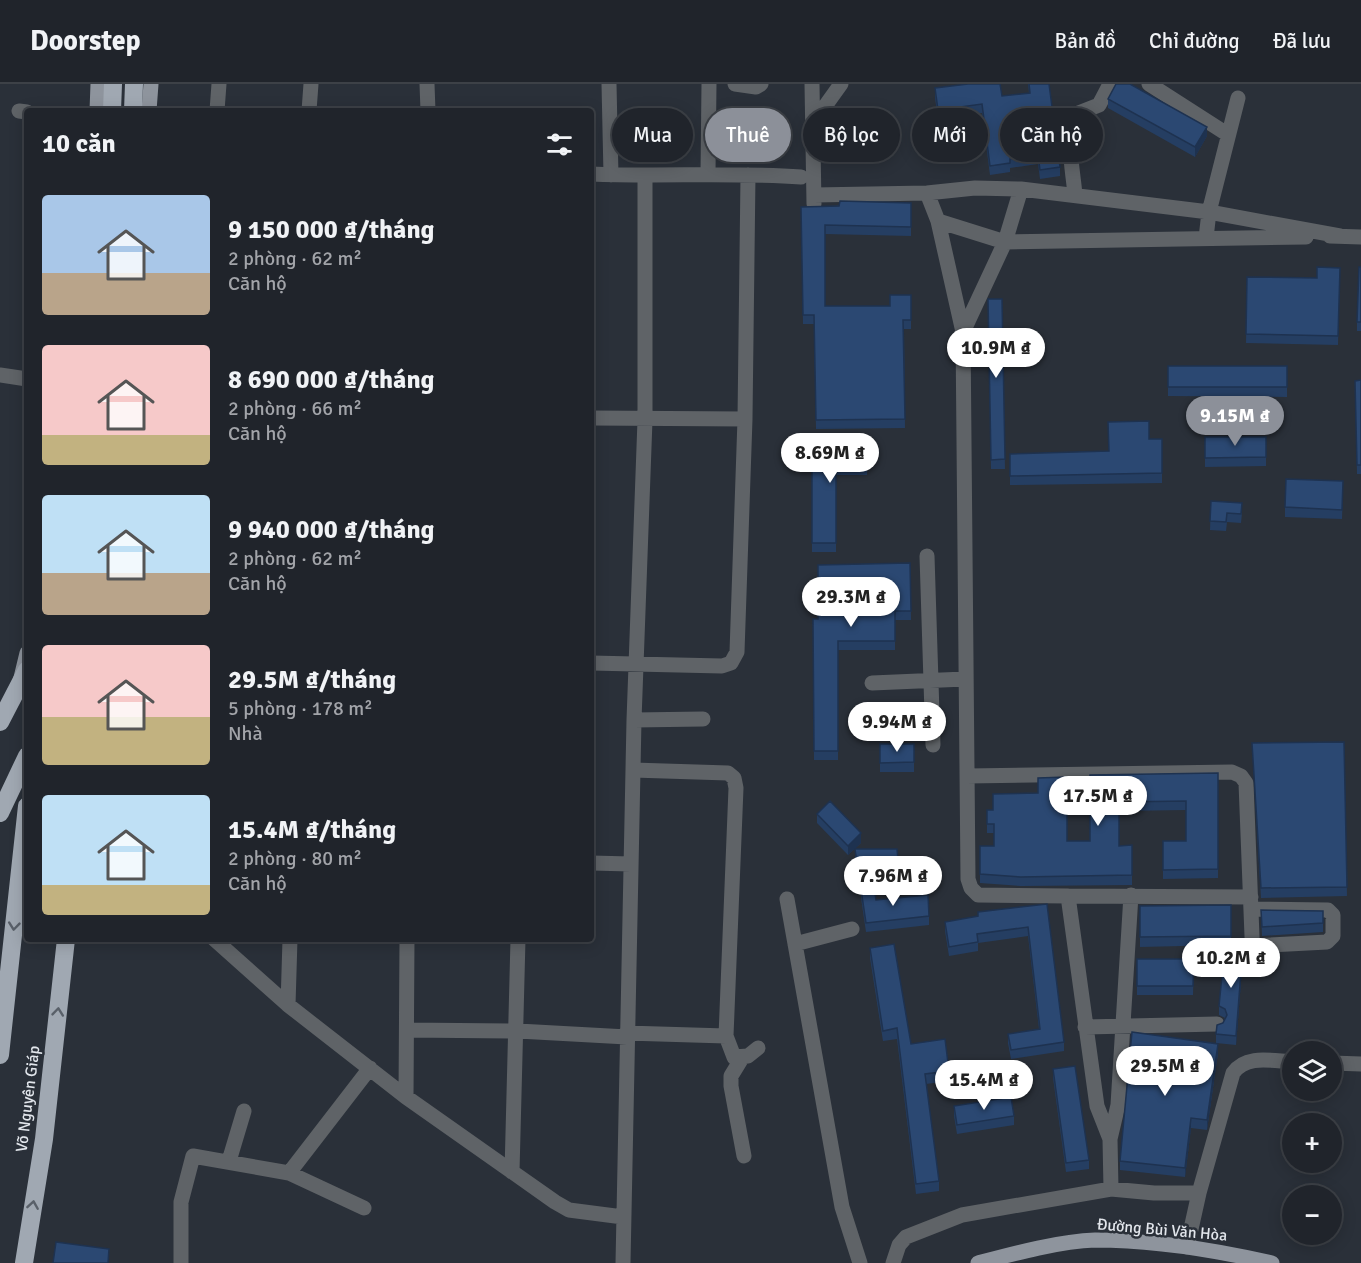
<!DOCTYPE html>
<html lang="vi">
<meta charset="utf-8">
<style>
:root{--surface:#20242b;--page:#282c33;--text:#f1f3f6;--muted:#a2a4a9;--line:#3d4147;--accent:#8c9099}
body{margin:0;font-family:Signika,sans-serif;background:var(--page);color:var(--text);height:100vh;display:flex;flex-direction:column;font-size:22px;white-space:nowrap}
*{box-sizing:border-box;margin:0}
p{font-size:20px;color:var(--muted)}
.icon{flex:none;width:33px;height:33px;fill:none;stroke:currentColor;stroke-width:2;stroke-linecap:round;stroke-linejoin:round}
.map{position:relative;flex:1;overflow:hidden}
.panel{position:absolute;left:24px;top:24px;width:570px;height:834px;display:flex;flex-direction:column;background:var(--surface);border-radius:6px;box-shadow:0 3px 15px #0003,0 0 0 2px var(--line)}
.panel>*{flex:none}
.top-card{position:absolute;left:612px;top:24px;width:570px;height:54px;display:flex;gap:12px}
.buttons{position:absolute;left:1282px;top:957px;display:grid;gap:12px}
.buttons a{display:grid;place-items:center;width:60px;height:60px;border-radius:50%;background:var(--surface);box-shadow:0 3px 15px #0003,0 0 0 2px var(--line);font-size:30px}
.price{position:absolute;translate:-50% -51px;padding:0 14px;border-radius:21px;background:#fff;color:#222;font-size:20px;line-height:39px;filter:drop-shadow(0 2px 3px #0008)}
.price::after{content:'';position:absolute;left:50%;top:36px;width:18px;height:14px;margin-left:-9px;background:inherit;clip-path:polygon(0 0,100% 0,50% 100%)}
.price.selected{background:var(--accent);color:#fff}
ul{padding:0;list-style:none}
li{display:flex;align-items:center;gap:18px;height:150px;padding:0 18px}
li span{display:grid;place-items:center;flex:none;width:168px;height:120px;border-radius:6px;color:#555}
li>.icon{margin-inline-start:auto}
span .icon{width:72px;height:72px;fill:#fffc;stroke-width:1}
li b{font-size:26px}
h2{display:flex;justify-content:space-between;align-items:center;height:72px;padding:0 18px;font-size:26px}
.pill{padding:0 21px;border-radius:27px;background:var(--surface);box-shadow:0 3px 15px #0003,0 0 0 2px var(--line);font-size:21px;line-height:54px}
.pill.selected{background:var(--accent);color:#fff}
header{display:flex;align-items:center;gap:36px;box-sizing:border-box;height:84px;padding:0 30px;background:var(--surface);border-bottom:2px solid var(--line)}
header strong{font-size:28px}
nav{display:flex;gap:33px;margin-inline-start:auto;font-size:21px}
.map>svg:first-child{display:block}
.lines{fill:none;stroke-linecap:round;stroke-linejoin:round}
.minor{stroke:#5f6367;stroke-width:15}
.major{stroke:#8e949d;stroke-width:15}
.highway{stroke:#a0a8b2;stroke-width:18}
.wall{fill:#253e62}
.shaded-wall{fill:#1e3250}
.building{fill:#2b4872;stroke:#1e3250;stroke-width:1.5}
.oneway{stroke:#596069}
.labels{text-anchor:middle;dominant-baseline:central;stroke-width:5;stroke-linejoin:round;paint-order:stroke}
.street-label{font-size:16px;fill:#e2e6ec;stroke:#2a3039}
</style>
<header>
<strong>Doorstep</strong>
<nav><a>Bản đồ</a><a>Chỉ đường</a><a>Đã lưu</a></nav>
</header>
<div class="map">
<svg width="1361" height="1179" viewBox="0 0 1361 1179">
<rect width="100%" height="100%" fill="#2a3039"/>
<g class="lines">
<path class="minor" d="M427,0L428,27
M609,0L611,91
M735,0L756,3L761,0
M812,0L814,120
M1149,0L1227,50
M19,27L27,28
M217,27L219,0
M309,27L311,0
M813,39L841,0
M708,89L709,0
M591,90C661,93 731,88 801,93
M927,109L938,137L963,248L968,795L971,804L978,811L1068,812L1097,1022L1110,1055
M814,111L927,109L975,104L1021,105L1209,128L1340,152
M1075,111C1073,86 1065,54 1076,30L1099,21L1110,0
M938,137L1005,158L1306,153
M1330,152L1361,153
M1206,154L1209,128L1238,14
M963,248L1005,158L1021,105
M0,291L27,295
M591,334L745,335
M927,472L933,661
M591,579L722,582L731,579L737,568L745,335L748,91
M872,599L965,595
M634,636L703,635
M967,692L1232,688L1241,692L1246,699L1253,878
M591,779L631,780
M1068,812L1251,813
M787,815L842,1123L860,1179
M1252,825L1328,826L1333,831V852L1327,858L1253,862
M214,855L288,921L406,1013L555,1118L569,1126L623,1133
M795,860L852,845
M288,921L290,855
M1085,943L1217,940
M407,946L518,947L627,953
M626,949L726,952L736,704L734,694L728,689L633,686
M726,952L734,973L748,972L758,964
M742,974L731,992V1002L744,1072
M1332,979L1361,980
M406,1013L407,855
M229,1077L244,1027
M512,1088L518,855
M289,1089L364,1124
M1111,1105L1110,1055L1118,1021L1131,811
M1187,1163L1199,1109L1233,989C1246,970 1272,977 1293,978
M181,1179V1118L193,1072L289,1089L370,984
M623,1179L634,636L645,336V92
M893,1179L899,1161L906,1153L962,1131L1111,1105L1154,1109H1199"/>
<path class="major" d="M97,27L98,0
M149,27L151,0
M20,598L27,569
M978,1179C1012,1170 1060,1157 1095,1156C1154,1156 1215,1166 1272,1179"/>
<path class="highway" d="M112,27L113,0
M133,27L134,0
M0,638L27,586
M0,729L27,672
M0,971L27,722
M24,1179L44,1055L66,855"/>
</g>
<path class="wall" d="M1028,0H1049L1060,83V92L1040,95L1038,80L1010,84V88L990,91L982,29L938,35L935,14V4L1002,12L1029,9Z
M1108,15L1207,52L1195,73L1108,24Z
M911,119V152L825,150V222H890L911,211V245H904L905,344L816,345L814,240H803L801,123Z
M1361,183V247H1357V238Z
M1340,184L1338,261L1246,259L1247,193L1317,194Z
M988,215H1002L1005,385H991Z
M1168,282H1287V313L1168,312Z
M1361,296V390H1357L1355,297Z
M1205,353H1266V382L1205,383Z
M1149,355H1162V399L1010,401V370L1109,367Z
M812,359H868L867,391H836V468H812Z
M1343,407L1342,435L1285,433V423Z
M1211,417L1242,429L1241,439L1227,438L1226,447L1210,446Z
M910,479L911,536H895V566H838V676H814L813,535H818Z
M1344,658L1347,812L1261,814L1252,659Z
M880,660H914V688H880Z
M1218,689V794L1163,795V757H1186V726L1119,727V762L1132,761V801L1021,802L980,799V762H994V749H987V726L1067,757H1090V691Z
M817,730L861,759L848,771L817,739Z
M855,765L899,787V796L858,795L855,775Z
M861,805L876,816L929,832V841L866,848L861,814Z
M1047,820L1064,958V967L1011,975L1008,959V950L1039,945L1028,852L978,859V867L949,872L945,847V838Z
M1140,822L1231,852V861L1243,872L1236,961L1216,959V950L1225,934L1219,931V922L1225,861L1140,863Z
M1261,826L1323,827V848L1262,852Z
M870,864L911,960L949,987V997L926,1000L939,1097V1107L916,1110L897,955L883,957L870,874Z
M1137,875H1194L1193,911H1137Z
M1218,969L1207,1046L1191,1044L1185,1093L1120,1086V1077Z
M1053,985L1089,1076V1085L1066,1088L1053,994Z
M954,1022L1014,1032V1041L957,1050L954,1032Z"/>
<path class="shaded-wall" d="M1207,43V52L1195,73V63Z
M861,749V759L848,771V762Z
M1243,862V872L1236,961V952Z
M1218,960V969L1207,1046V1036Z
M1191,1034V1044L1185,1093V1084Z"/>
<path class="building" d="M968,0H1000L1002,12L1030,9L1029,0H1049L1060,83L1040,86L1038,71L1010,75V79L990,82L982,20L938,26L935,4Z
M1116,0H1130L1207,43L1195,63L1108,15Z
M840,117L911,119V143L825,141V222H890V211H911V236H903L905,335L816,336L814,231H803L801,123L839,122Z
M1317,183L1340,184L1338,252L1246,250L1247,193L1317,194Z
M1359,183H1361V238H1357Z
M988,215H1002L1005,375L991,376Z
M1168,282H1287V303H1168Z
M1361,296V381H1357L1355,297Z
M1149,337V355H1162V389L1010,392V370L1109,367L1108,338Z
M1205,353H1266V373L1205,374Z
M812,359H868L867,382H836V459H812Z
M1286,395L1343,397L1342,426L1285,423Z
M1211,417L1242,419L1241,430L1227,429L1226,438L1210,437Z
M910,479L911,527H895V557H838V667H814L813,535H818V481Z
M1344,658L1347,803L1261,804L1252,659Z
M880,660H914V678L880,679Z
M1218,689V785L1163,786V757H1186V717L1119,718V762L1132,761V791L1021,793L980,790V762H994V740H987V726H993V710L1038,709V694L1067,693V757H1090V691Z
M830,717L861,749L848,762L817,730Z
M855,765H897L899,787L858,786Z
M874,803L876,816L928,811L929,832L866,839L861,805Z
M1047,820L1064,958L1011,966L1008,950L1040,945L1028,843L977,850L978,858L949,863L945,838L978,832V828Z
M1231,821V852L1140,853V822Z
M1261,826L1323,827V839L1262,843Z
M894,860L911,960L945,955L949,987L925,990L939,1097L916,1100L897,944L883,947L870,864Z
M1225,861L1243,862L1236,952L1216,950L1217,941L1223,939L1227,931L1225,925L1219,922Z
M1137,875H1194L1193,902H1137Z
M1132,948L1218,960L1207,1036L1191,1034L1185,1084L1120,1077Z
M1075,982L1089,1076L1066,1079L1053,985Z
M1011,1013L1014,1032L957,1041L954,1022Z
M56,1158L109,1165L108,1179H53Z"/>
<defs><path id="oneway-chevron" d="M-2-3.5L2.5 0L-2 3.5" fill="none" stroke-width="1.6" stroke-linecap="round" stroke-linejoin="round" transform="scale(1.5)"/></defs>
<g class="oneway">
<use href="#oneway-chevron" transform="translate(14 842) rotate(96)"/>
<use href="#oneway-chevron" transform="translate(58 928) rotate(-84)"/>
<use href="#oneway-chevron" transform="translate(33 1121) rotate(-81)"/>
</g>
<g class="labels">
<g class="street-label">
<text transform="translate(28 1015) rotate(-83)">Võ Nguyên Giáp</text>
<text transform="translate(1162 1146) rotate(5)">Đường Bùi Văn Hòa</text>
</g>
</g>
</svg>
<div class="buttons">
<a><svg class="icon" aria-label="layers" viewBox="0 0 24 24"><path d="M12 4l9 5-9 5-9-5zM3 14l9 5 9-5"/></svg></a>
<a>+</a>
<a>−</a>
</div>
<b class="price" style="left:996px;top:295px">10.9M ₫</b>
<b class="price selected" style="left:1235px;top:363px">9.15M ₫</b>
<b class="price" style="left:830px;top:400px">8.69M ₫</b>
<b class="price" style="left:851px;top:544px">29.3M ₫</b>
<b class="price" style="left:897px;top:669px">9.94M ₫</b>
<b class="price" style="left:1098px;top:743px">17.5M ₫</b>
<b class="price" style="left:893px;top:823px">7.96M ₫</b>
<b class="price" style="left:1231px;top:905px">10.2M ₫</b>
<b class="price" style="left:1165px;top:1013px">29.5M ₫</b>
<b class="price" style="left:984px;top:1027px">15.4M ₫</b>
<div class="top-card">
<a class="pill">Mua</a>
<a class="pill selected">Thuê</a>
<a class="pill">Bộ lọc</a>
<a class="pill">Mới</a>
<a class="pill">Căn hộ</a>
</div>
<section class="panel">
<h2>10 căn<svg class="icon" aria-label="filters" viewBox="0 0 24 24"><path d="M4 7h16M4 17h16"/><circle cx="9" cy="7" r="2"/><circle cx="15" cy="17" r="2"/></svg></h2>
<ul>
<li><span style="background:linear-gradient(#a9c7e8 65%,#b9a48a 0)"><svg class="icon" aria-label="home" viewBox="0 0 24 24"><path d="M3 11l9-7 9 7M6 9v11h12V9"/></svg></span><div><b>9 150 000 ₫/tháng</b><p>2 phòng · 62 m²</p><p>Căn hộ</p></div></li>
<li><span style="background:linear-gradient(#f6c9c9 75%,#c2b280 0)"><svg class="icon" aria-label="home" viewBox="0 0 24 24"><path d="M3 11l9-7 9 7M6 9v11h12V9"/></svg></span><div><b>8 690 000 ₫/tháng</b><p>2 phòng · 66 m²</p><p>Căn hộ</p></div></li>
<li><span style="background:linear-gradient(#bfe0f5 65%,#b9a48a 0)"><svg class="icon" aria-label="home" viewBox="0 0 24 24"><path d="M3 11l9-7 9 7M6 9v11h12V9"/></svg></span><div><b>9 940 000 ₫/tháng</b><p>2 phòng · 62 m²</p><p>Căn hộ</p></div></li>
<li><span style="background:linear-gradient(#f6c9c9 60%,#c2b280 0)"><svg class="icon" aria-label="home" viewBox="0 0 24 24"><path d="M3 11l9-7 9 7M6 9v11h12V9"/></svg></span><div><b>29.5M ₫/tháng</b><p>5 phòng · 178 m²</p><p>Nhà</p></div></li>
<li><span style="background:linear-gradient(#bfe0f5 75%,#c2b280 0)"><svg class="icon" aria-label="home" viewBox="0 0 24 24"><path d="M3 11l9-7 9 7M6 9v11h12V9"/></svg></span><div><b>15.4M ₫/tháng</b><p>2 phòng · 80 m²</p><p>Căn hộ</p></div></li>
</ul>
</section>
</div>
